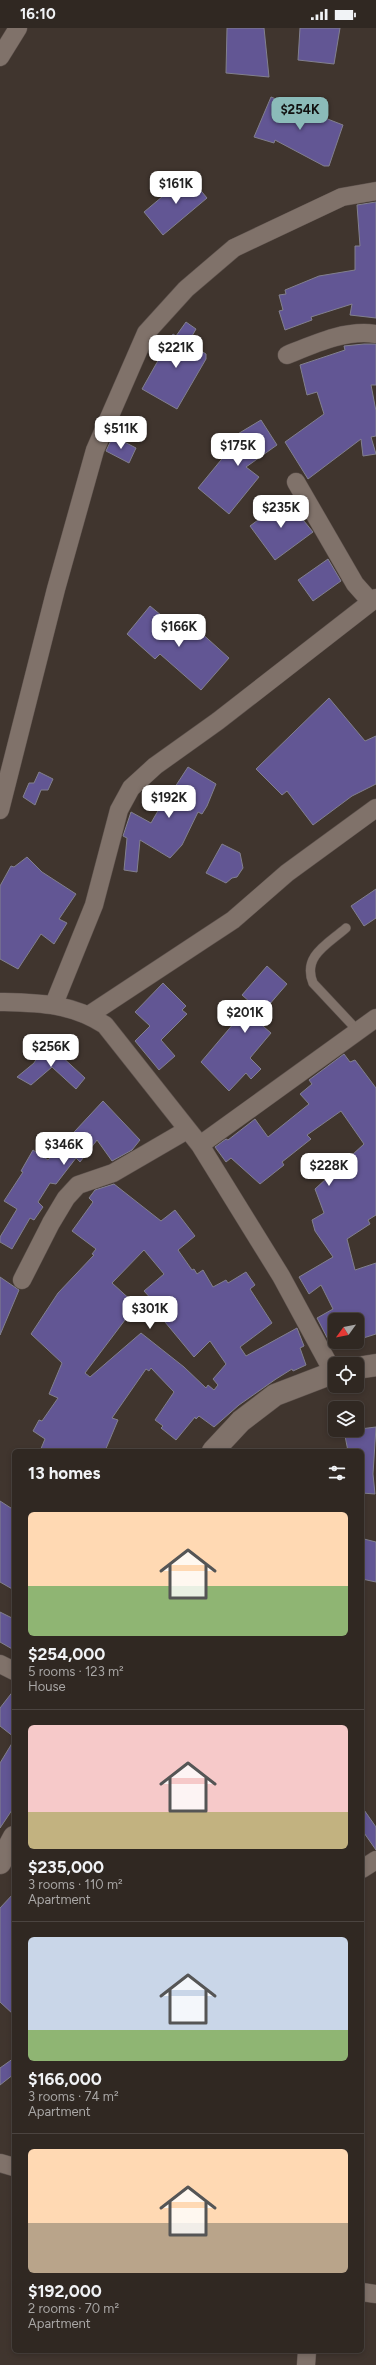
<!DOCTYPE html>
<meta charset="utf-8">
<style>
:root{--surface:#302822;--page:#3c342f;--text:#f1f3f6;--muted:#a8a6a5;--line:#4b4440;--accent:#8bbbb9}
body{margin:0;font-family:Figtree,sans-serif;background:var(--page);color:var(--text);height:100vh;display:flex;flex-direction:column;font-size:15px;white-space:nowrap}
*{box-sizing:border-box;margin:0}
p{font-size:13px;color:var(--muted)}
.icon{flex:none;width:22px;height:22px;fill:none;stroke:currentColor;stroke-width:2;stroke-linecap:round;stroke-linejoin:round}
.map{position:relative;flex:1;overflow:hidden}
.side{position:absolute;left:12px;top:1421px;width:352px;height:904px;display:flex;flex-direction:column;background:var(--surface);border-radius:6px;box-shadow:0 2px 6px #0003,0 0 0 1px var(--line)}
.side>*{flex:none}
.needle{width:26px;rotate:237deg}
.fabs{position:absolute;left:328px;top:1285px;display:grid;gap:8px}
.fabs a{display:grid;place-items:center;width:36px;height:36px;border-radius:6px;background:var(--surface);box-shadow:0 2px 6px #0003,0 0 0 1px var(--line);font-size:20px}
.price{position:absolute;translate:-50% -34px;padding:0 9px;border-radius:8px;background:#fff;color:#222;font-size:13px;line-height:26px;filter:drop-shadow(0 1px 2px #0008)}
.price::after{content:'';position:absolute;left:50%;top:24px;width:12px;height:9px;margin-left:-6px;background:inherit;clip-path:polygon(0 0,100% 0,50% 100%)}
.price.on{background:var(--accent);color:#111}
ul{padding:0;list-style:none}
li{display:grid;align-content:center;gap:8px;height:212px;padding:0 16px}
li+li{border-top:1px solid var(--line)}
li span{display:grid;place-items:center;height:124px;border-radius:6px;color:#555}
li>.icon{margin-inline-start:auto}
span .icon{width:72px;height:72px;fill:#fffc;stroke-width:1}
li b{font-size:17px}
h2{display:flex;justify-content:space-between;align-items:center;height:48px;padding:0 16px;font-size:17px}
.status{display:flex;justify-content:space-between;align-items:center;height:28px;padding:0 20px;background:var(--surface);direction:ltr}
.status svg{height:11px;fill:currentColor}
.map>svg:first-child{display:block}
.building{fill:#625694;stroke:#82808e;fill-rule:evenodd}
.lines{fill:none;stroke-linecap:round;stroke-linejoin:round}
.lane-casing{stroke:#5e534e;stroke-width:10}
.street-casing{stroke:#5e534e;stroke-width:19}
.secondary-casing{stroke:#5e534e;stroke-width:23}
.lane{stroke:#80726a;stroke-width:9}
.street{stroke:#80726a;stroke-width:18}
.secondary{stroke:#80726a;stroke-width:22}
</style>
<div class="status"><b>16:10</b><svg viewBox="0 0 49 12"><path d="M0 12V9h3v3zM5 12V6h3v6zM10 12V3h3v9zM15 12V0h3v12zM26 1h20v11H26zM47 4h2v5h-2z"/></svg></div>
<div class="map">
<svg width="376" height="2337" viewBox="0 0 376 2337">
<rect width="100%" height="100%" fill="#40352e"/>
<path class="building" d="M227,0H264L269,49L226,45Z
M300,0H340L334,36L298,32Z
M271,69L343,97L329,138H324L275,112L274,115L254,109Z
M188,147L207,170L163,207L144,184Z
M376,174V290L350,287L352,276L311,289L312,292L285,302L279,283L283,282L279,267L286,266L285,262L319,248L355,242V218H360L357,177Z
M186,294L196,301L188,315L206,326V331L177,381L142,361L173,306L176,308Z
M364,316H376V357H371L376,383V408L371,409L376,426L363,428L361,411L308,451L285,414L324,386L317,364L307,367L300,337L345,322L344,318Z
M261,392L277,417L246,439L259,449L229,486L198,460L235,415L231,410Z
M113,408L136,420L129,435L106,423Z
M286,471L313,504L275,532L250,498Z
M328,531L341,553L313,573L298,552Z
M150,578L190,611L198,602L229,630L201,662L160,626L155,631L127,606Z
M329,670L365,713L376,708V756L352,768L313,797L287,763L282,767L256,741Z
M188,739L216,756L207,778L202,786L198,784L182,817L170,830L140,812L137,844L124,842L127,810L123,808L131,784L151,795L171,760L173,762Z
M39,744L53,751L48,762H41L35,777L23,769L29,755H34Z
M222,816L240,825L243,840L237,849L232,850L226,855L206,845Z
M27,829L42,844L76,866L59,891L67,895L54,916L41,906L18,941L0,931V858L11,838L14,839Z
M376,861V890L364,898L351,878Z
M267,938L287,956L256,992L271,1005L250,1030L261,1041L251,1051L246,1045L229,1063L201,1034L251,975L242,967Z
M163,955L186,978L182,982L187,986L161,1012L175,1028L159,1042L135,1013L150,998L135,984Z
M46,1014L85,1050L76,1061L52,1039L31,1057L17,1049L34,1035Z
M344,1026L350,1034L355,1032L376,1060V1187L368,1192L370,1196L347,1211L355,1242L376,1235V1306L357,1312V1292H335V1314H350L333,1321L317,1290L333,1281L321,1257L309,1266L299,1249L333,1229L315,1203L312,1192L324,1185L315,1161L364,1116L341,1083L307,1107L311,1111L282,1134L284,1137L260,1156L231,1130L226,1134L215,1119L226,1111L228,1112L255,1091L268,1109L309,1076L300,1066L312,1056L309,1052Z
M103,1073L140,1112L132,1122L112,1133L97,1112L80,1134L76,1130L56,1156L50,1155L38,1174L43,1179L34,1192L30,1190L12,1221L0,1214V1209L17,1181L4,1173L23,1144L21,1143L33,1122L48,1132Z
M114,1156L161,1193L175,1182L195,1208L178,1222L192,1242L194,1241L197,1246L203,1242L213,1259L226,1252L228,1255L246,1244L255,1257L250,1261L272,1295L240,1319L246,1328L297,1300L304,1318L300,1320L306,1337L293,1343L292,1341L276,1351L239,1377L214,1399L199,1388L196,1391L195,1389L176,1412L161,1400L163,1398L155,1392L174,1364L151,1340L149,1343L146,1341L112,1390L118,1392L105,1423H40L45,1411L33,1403L39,1392L42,1393L58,1370L49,1366L62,1335L31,1306L58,1265L94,1227L92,1226L96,1221L72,1203L93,1174L89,1170L95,1162ZM144,1222L164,1246L144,1263L164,1285L160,1288L194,1329L210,1313L226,1336L213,1351L218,1357L214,1362L208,1357L206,1360L184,1339L141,1305L90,1349L85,1345L134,1280V1275L112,1255Z
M0,1249L19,1262L0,1307Z
M376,1399L373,1446L375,1466L362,1465V1423H348L344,1403Z
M0,1473L14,1482V1562L0,1554Z
M364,1511L376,1514V1554L362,1551Z
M0,1584L14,1591V1622L0,1614Z
M14,1662V1709L0,1698V1680Z
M14,1712V1779L0,1800V1735Z
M362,1779L376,1799V1822L362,1802Z
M14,1865V1987L0,1974V1880Z
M14,2030V2046L0,2057V2040Z"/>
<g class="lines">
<g class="lane-casing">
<path id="lane" d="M346,900C328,916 302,928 313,955L358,1003"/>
</g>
<g class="street-casing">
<path id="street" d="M0,29L18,0
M287,327C314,316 346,301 376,306
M296,454L355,556L371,574
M0,782L56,561L95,422L146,305L186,261L234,220L342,169L376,163
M0,974C39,975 71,975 105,997L200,1117L281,1248L333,1344
M54,976L94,877L119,782L131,760L155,738L218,693L376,570
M89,987L233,892L287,845L376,780
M200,1117L376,990
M22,1252L51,1195L66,1170L78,1157L113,1145L187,1102
M0,1636L14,1643
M362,1841L376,1832
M0,2135L14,2139
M362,2264L376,2266
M306,2337L307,2323"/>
</g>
<g class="secondary-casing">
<path id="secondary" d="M357,1340L376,1337
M213,1423L241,1393L275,1367L335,1344
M0,1835L14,1809"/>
</g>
<use href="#lane" class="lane"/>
<use href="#street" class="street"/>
<use href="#secondary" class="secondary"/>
</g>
</svg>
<div class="fabs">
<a><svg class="needle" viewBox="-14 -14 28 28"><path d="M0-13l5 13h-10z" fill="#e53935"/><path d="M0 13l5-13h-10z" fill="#a8a6a5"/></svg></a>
<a><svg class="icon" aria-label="locate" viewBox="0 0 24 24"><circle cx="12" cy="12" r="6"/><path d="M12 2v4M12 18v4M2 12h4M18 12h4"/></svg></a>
<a><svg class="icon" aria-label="layers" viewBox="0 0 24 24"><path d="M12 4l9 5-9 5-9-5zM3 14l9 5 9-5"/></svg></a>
</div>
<b class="price on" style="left:300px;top:103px">$254K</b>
<b class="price" style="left:176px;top:177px">$161K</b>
<b class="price" style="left:176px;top:341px">$221K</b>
<b class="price" style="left:121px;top:422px">$511K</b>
<b class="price" style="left:238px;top:439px">$175K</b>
<b class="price" style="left:281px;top:501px">$235K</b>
<b class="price" style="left:179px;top:620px">$166K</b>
<b class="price" style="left:169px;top:791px">$192K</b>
<b class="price" style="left:245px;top:1006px">$201K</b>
<b class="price" style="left:51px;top:1040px">$256K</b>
<b class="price" style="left:64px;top:1138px">$346K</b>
<b class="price" style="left:329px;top:1159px">$228K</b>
<b class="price" style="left:150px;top:1302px">$301K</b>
<section class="side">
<h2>13 homes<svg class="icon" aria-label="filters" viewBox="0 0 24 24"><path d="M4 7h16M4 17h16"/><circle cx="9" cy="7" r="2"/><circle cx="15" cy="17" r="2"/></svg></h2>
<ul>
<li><span style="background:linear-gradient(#ffd9b3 60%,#8fb573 0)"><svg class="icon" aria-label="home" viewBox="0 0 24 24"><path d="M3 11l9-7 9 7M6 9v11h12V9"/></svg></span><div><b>$254,000</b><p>5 rooms · 123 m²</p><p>House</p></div></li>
<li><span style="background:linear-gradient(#f6c9c9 70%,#c2b280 0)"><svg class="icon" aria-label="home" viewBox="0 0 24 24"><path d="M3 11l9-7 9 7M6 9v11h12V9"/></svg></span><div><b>$235,000</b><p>3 rooms · 110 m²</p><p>Apartment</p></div></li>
<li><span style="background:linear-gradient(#c9d6e8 75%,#8fb573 0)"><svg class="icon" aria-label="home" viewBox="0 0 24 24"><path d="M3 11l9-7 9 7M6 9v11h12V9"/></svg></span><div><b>$166,000</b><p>3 rooms · 74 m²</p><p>Apartment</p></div></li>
<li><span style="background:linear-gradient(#ffd9b3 60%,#b9a48a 0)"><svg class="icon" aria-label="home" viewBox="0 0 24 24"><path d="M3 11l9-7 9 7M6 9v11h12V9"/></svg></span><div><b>$192,000</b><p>2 rooms · 70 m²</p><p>Apartment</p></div></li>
</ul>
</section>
</div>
